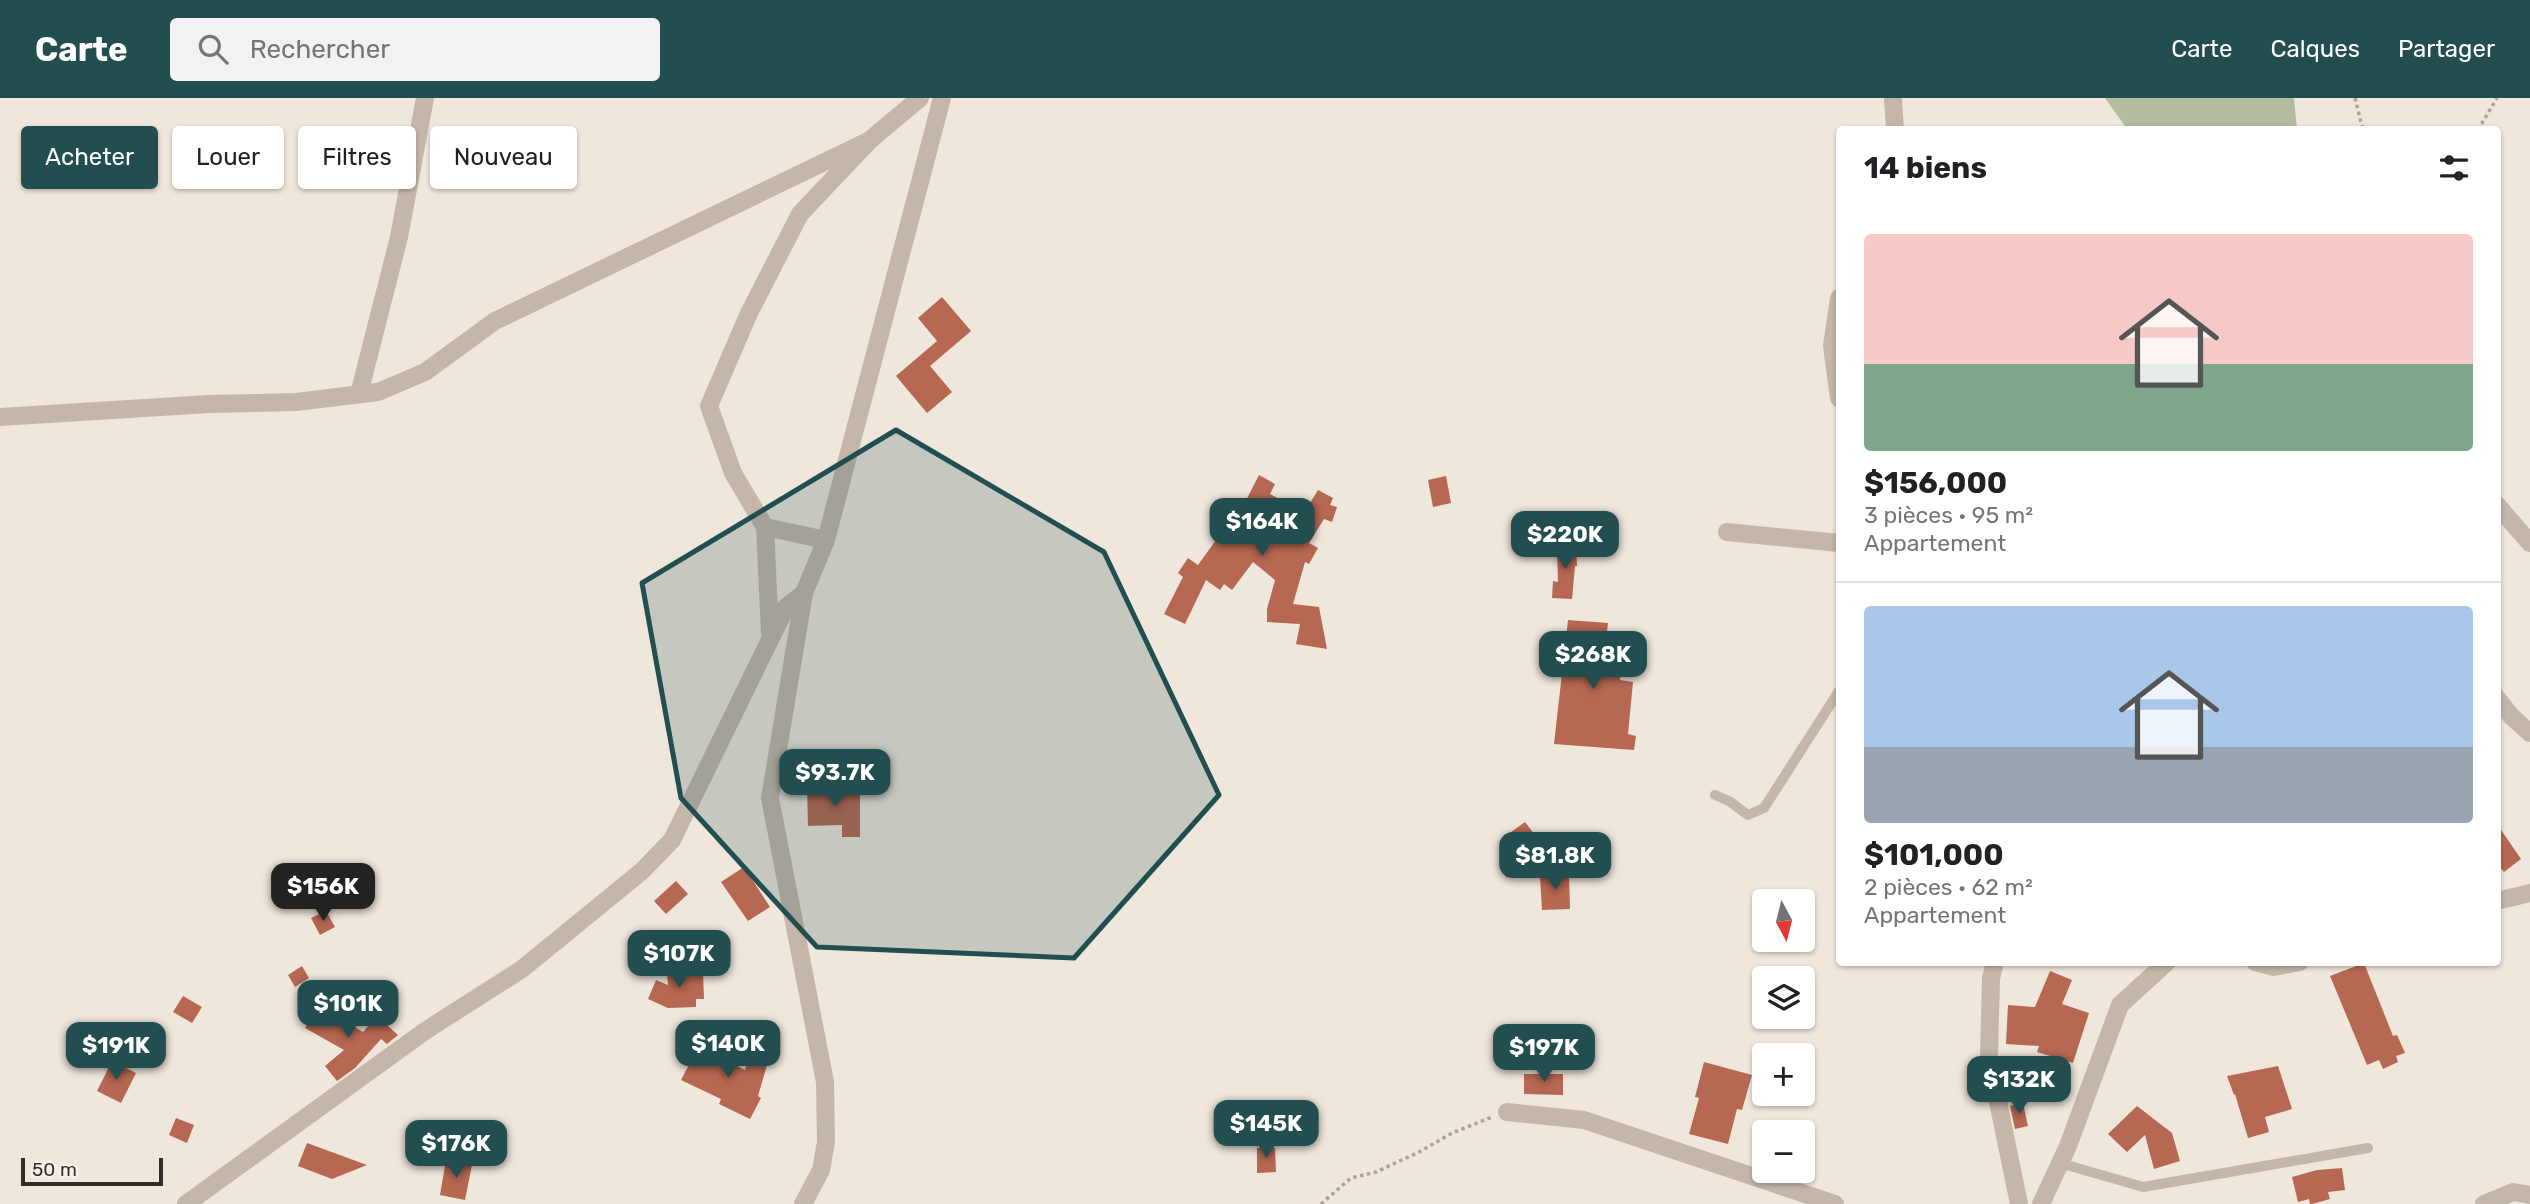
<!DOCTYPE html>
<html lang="fr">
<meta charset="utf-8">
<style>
:root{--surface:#fff;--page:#f2f2f2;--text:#202124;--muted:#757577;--line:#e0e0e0;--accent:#234e50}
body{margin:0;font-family:Rubik,sans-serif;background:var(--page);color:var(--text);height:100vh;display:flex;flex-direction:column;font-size:26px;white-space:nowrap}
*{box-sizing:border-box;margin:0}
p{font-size:23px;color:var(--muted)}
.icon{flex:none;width:38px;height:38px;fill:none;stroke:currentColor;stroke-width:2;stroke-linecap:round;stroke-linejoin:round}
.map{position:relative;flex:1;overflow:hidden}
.drawer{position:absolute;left:1836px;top:28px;width:665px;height:840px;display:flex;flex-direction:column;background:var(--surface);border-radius:7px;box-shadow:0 2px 5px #0004}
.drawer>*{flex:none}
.guide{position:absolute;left:21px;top:28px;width:665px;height:63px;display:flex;gap:14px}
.needle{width:46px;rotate:173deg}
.tools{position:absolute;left:1752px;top:791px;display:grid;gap:14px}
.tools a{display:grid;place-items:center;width:63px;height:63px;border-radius:7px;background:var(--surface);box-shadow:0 2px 5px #0004;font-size:35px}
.scale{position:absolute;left:21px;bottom:18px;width:142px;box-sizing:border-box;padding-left:7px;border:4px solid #342c29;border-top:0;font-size:19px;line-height:24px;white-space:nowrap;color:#342c29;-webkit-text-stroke:5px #f7f0e8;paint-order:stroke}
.price{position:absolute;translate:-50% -60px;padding:0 16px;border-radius:14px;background:var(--accent);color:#fff;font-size:23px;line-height:46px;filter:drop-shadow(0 2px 4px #0008)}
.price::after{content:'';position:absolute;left:50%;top:42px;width:21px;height:16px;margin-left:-10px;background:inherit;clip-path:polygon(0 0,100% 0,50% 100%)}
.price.selected{background:#222;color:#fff}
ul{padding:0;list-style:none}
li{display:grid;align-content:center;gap:14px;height:371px;padding:0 28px}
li+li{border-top:2px solid var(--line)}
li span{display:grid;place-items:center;height:217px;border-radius:7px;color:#555}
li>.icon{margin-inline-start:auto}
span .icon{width:126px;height:126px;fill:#fffc;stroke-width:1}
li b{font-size:30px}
h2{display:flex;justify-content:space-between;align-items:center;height:84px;padding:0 28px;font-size:30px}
.pill{padding:0 24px;border-radius:7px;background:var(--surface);box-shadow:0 2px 5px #0004;font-size:24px;line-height:63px}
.pill.selected{background:var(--accent);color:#fff}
header{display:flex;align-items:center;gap:42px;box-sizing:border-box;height:98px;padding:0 35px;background:var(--accent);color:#fff}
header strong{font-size:33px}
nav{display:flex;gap:38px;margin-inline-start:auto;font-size:24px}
.search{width:490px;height:63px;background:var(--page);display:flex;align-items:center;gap:18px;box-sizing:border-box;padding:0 24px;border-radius:7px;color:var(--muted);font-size:26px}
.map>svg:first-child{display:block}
.green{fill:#b3bc9e}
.building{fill:#b76852}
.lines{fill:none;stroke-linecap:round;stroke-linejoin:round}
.path{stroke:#b1a094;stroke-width:3.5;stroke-dasharray:3.5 3.5;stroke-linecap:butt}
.service{stroke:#c5b6aa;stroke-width:10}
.minor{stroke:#c5b6aa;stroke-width:18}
.tertiary{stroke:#c5b6aa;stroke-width:18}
.marked{fill:#234e50;fill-opacity:0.2;stroke:#234e50;stroke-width:5;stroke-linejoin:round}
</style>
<header>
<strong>Carte</strong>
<div class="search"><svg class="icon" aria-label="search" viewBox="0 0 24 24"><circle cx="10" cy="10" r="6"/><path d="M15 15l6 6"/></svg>Rechercher</div>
<nav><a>Carte</a><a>Calques</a><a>Partager</a></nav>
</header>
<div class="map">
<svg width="2530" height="1106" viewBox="0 0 2530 1106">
<rect width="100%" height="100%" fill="#efe6dc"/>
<path class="green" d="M2105,0H2294L2297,31H2127Z"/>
<path class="building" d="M942,199L971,233L930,268L952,294L927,315L896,278L937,243L918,220Z
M1259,377L1275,386L1270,396L1302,413L1307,404L1310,405L1318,392L1333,400L1330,407L1337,409L1332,424L1324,421L1309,445L1318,450L1309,466L1305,464L1293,506L1319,509L1327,551L1296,546L1300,526L1267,524V511L1275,482L1253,464L1232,492L1224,486L1220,492L1206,482L1185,526L1164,516L1183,479L1178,475L1188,460L1198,467L1221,435L1214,429L1228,413L1237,420Z
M1446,378L1451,405L1433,409L1428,382Z
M1576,445L1577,468H1575L1572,501L1552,500L1553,483L1558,484L1557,446Z
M1568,522L1608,525L1607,534L1618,535L1616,556H1623L1620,582L1633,584L1628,636L1636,638L1634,652L1554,646Z
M807,689L860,692V739H842V727L808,728Z
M1525,724L1548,754L1506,780L1512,744L1507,737Z
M2497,726L2521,761L2504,774L2497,766Z
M744,769L770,809L748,823L721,784Z
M1569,776L1570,811L1542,812L1540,779Z
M676,783L688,796L666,816L654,803Z
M326,813L335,829L320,837L311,820Z
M2364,865L2393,938L2397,937L2405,955L2396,958L2398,964L2383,971L2379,962L2367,967L2330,878Z
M302,868L309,880L295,889L288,877Z
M2050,873L2072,882L2062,906L2089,915L2073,965L2037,954L2039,948L2006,946L2008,907L2035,909Z
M703,874L704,901H696V909L668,910L648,901L656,882L668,887L667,875Z
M183,898L202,909L192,925L173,914Z
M318,908L363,934L377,918L398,937L387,946L381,941L355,970L337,983L325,968L344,952L305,930Z
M699,948L745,972L750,955L769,960L758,998L761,1000L750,1021L719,1006L721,1001L681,982Z
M112,963L136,975L121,1005L97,993Z
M1704,964L1752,977L1742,1012L1737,1011L1728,1046L1689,1036L1699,1000L1695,999Z
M2278,968L2292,1011L2265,1019L2269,1034L2248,1040L2235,996L2234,997L2227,978Z
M1524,976H1563V997L1524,996Z
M2023,1005L2028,1028L2015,1031L2010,1008Z
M2137,1008L2172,1035L2180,1063L2154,1071L2145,1037L2127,1054L2108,1036Z
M176,1020L194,1027L187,1045L169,1037Z
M307,1045L367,1067L332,1081L298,1068Z
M1257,1050H1275L1276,1074L1257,1075Z
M446,1062L472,1067L465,1102L440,1097Z
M2342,1070L2345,1092L2328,1094L2330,1101L2312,1106H2310L2309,1101L2298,1104L2292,1079L2317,1072Z"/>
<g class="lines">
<path class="path" d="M2355,0L2363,32
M2478,32L2497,0
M1321,1106L1351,1080L1376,1074L1419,1054L1452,1035L1492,1019"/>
<path class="service" d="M1715,697L1729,703L1748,717L1764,710L1839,593
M2060,1065L2143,1089L2368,1050"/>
<path class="minor" d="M359,296L399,139L425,0
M0,319L209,306L296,304L378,294L425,274L495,223L870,42
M2497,407L2530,445
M765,429L826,442
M1727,434L1839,445
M770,535L765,429L733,375L709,308L749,215L800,116L870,42L920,0
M2497,600L2511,618L2530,635
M2497,803L2530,795
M2255,864L2274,869L2300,864
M1507,1014L1584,1022L1835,1106
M186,1106L425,933L522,871L642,773L672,742L786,509L804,495
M2041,1106L2068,1048L2120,907L2167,864"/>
<path class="tertiary" d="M1893,0L1895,32
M1839,200L1832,248L1839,300
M1995,864L1991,880L1989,960L2019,1106
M803,1106L821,1072L826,1044L825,984L770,700L804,495L826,442L942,0
M2484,1106L2513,1094L2530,1097"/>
</g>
<path class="marked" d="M896,332L1104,454L1219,697L1074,860L817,849L681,700L642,485Z"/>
</svg>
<div class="tools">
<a><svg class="needle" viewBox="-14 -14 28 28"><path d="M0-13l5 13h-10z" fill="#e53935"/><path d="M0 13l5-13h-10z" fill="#757577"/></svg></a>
<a><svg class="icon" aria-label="layers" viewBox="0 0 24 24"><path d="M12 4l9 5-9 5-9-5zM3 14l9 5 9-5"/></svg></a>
<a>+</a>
<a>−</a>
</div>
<div class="scale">50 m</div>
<b class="price" style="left:1262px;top:460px">$164K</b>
<b class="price" style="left:1565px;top:473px">$220K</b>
<b class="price" style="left:1593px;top:593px">$268K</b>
<b class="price" style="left:835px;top:711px">$93.7K</b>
<b class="price" style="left:1555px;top:794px">$81.8K</b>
<b class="price selected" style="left:323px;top:825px">$156K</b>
<b class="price" style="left:679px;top:892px">$107K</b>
<b class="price" style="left:348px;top:942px">$101K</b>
<b class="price" style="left:728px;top:982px">$140K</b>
<b class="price" style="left:116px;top:984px">$191K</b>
<b class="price" style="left:1544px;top:986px">$197K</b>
<b class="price" style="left:2019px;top:1018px">$132K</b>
<b class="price" style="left:1266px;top:1062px">$145K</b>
<b class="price" style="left:456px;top:1082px">$176K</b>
<div class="guide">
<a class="pill selected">Acheter</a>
<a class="pill">Louer</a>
<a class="pill">Filtres</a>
<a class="pill">Nouveau</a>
</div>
<section class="drawer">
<h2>14 biens<svg class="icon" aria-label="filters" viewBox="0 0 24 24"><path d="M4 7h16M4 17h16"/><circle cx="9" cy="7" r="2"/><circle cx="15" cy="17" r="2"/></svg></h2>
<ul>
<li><span style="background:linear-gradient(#f6c9c9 60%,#7fa58c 0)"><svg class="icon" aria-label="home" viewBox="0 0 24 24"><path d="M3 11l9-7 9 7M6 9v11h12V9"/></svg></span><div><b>$156,000</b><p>3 pièces · 95 m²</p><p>Appartement</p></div></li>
<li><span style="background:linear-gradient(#a9c7e8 65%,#9aa5b1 0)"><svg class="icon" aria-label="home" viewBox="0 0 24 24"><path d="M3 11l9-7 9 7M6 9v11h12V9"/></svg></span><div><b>$101,000</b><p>2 pièces · 62 m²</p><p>Appartement</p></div></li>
</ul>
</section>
</div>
